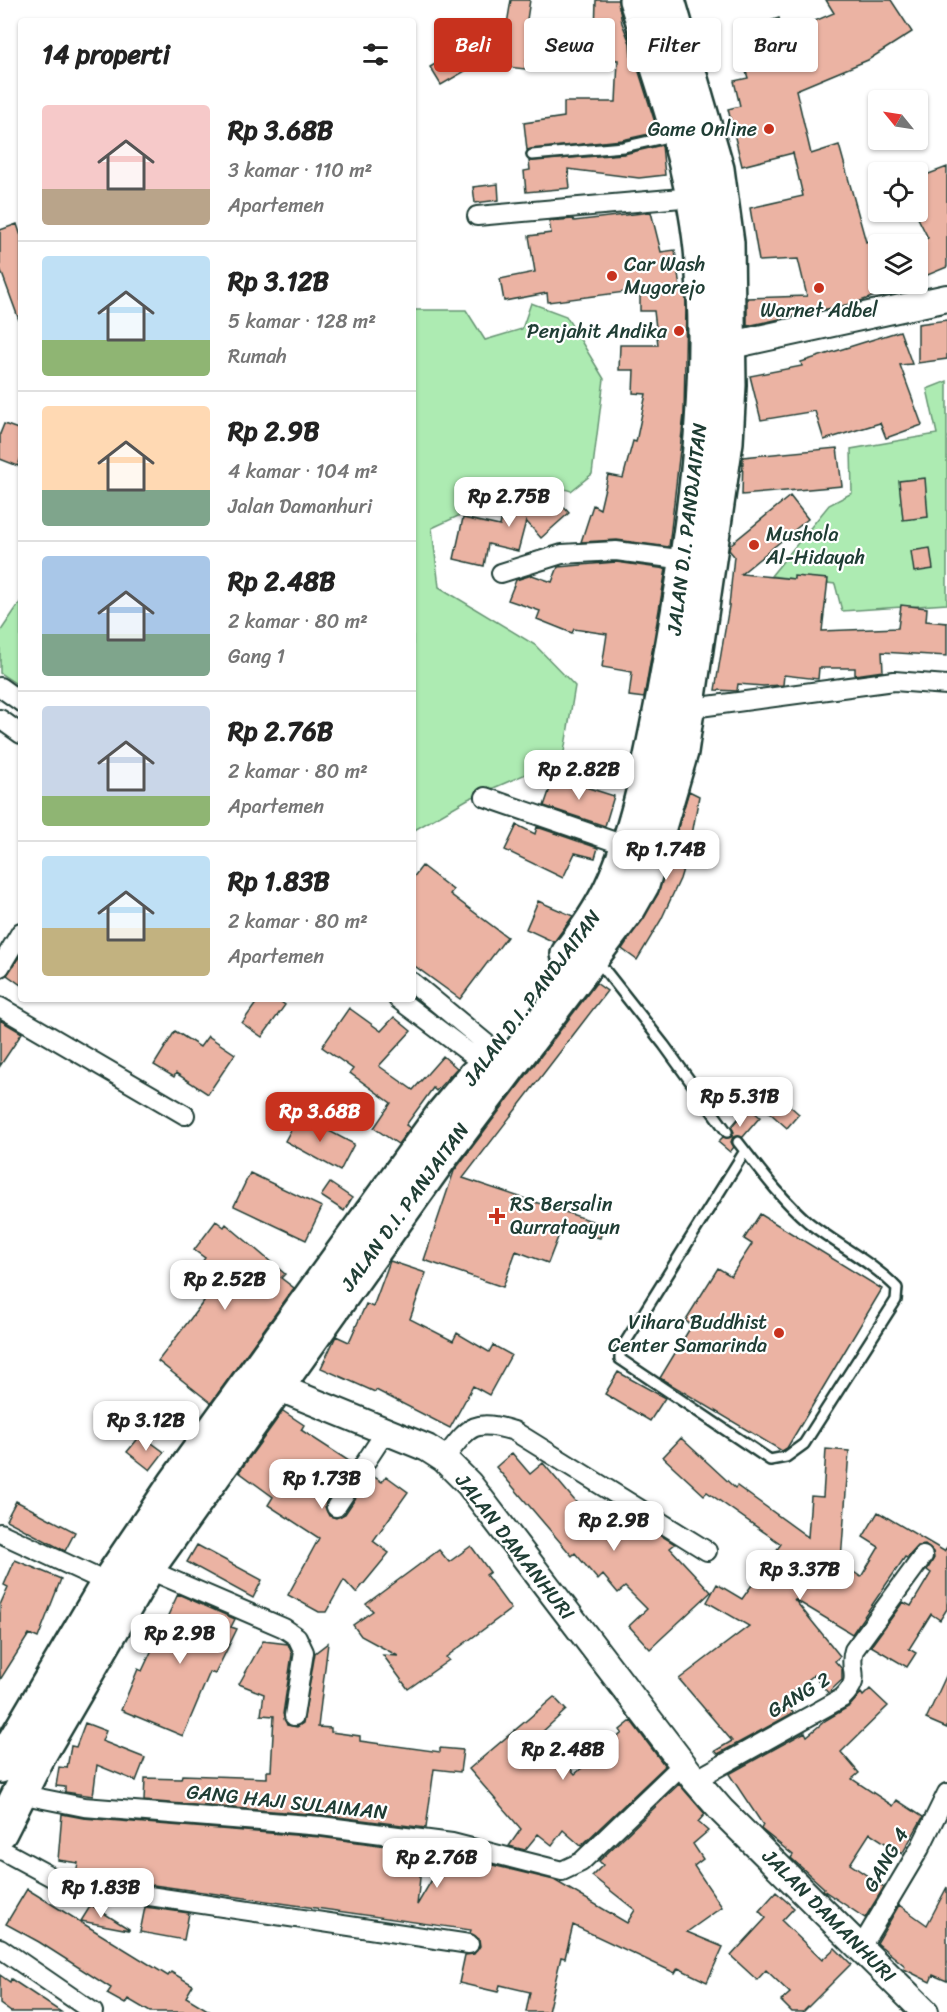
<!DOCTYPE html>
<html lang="id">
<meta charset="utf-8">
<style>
:root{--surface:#fff;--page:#f2f2f2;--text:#222;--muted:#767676;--line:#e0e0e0;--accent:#c8321e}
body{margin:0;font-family:Sriracha,sans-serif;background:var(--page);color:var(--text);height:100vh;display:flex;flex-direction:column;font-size:22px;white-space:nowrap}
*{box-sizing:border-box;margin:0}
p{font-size:20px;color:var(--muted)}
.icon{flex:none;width:33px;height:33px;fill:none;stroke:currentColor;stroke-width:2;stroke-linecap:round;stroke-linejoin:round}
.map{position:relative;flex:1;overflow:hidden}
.details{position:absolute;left:18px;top:18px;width:398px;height:984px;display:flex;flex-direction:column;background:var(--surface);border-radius:6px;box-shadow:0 2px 4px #0004}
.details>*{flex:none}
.hud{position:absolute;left:434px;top:18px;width:423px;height:54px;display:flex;gap:12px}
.needle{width:39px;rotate:300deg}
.buttons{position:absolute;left:868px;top:90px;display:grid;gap:12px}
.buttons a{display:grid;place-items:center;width:60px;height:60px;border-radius:6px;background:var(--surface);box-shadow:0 2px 4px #0004;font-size:30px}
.price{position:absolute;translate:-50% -51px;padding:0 14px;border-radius:12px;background:#fff;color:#222;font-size:20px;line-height:39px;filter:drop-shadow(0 2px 3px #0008)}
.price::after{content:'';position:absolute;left:50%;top:36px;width:18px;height:14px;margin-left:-9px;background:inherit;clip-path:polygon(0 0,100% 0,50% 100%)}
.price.selected{background:var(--accent);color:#fff}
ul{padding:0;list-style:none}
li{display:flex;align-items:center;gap:18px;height:150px;padding:0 24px}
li+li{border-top:2px solid var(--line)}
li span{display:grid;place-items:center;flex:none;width:168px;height:120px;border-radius:6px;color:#555}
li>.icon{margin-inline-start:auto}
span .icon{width:72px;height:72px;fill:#fffc;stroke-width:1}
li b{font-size:26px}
h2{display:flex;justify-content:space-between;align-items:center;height:72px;padding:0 24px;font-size:26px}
.tag{padding:0 21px;border-radius:6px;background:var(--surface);box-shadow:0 2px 4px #0004;font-size:21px;line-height:54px}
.tag.selected{background:var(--accent);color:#fff}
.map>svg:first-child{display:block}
.green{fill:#adebb2;stroke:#669473;stroke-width:1.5}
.building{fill:#ebb3a3;stroke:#1f3d34;stroke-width:1.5}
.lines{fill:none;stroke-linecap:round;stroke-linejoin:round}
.lane-casing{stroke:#1f3d34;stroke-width:14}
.street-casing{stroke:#1f3d34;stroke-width:22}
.secondary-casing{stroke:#1f3d34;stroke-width:30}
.highway-casing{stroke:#1f3d34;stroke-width:38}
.lane{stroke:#fff;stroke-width:9}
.street{stroke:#fff;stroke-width:18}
.secondary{stroke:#fff;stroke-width:26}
.highway{stroke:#fff;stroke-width:33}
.poi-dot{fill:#c8321e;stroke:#fff;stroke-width:2}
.labels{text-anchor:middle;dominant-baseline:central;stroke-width:4.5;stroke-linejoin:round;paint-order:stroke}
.poi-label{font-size:20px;fill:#1f3d34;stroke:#fff;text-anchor:end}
.street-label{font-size:20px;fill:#1f3d34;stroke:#fff}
</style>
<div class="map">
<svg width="947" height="2012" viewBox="0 0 947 2012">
<rect width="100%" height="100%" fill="#fff"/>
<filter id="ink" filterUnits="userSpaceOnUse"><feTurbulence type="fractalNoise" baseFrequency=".0167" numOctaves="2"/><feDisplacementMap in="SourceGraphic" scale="12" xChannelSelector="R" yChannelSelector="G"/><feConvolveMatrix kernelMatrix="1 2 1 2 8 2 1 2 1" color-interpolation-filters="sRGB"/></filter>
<g filter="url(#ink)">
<path class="green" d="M531,303L566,316L604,379L592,474L571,491L537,480L432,528L439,587L535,645L575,686L563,758L468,799L413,831L412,310H466L485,340L522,329Z
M947,381V604L842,611L835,584L771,576L829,505L852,493L851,449L937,434L927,389Z
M21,601V687L0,673V632Z"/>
<path class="building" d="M511,0H530L526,26L531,27L530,32L595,34L596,0H618L622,23L630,43L631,56H634L658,132L622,140L527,150L524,123L564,117V102H616L618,60L527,57L525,69L482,64L487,21L507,24Z
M826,0H891L912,32L868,60L796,90L811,154L839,145L866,242L879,236V284H882L886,292L855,303L747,326V298L807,296L798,259L759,261L750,208L803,196L793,153L742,166L728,109L740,106L734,81L748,78L734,33L779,18L784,34L834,13Z
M461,49L472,67L441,85L430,67Z
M662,145L665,175L639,178L568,169L570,188L526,192L524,171L530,170L529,161L624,154Z
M947,167V267L918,279V243L928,238L918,218V178Z
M498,184L499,200L475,203L473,187Z
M651,212L661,252L675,250L680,288L685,287L686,305L684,414L669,547L617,540L581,542L593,505L600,509L608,475L623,478L633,441L636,442L646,394L633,393L634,370H619L620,345H658L654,311H640V290L548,302L547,293L504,301L500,279L535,272L529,236L551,233L549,221L573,219L574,221Z
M17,224L21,236V320H19L0,268V230Z
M947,320V359L918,363V324Z
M900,331L912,364L900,365L922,425L886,438L880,423L824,440L815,411L761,420L750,376L802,366L801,362Z
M4,424L21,430V457L18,466L0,459V434Z
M837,448L842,486L742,495L743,457Z
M925,478L928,517L903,520L899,481Z
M545,486L569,513L541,538L526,521L518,551L488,544L484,566L454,559L463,518L500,526L502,516L509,517Z
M790,496L808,519L741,574L794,579V576L828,579L822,631L898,628L901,605L927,608L926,621L947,623V656L882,652L883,671L855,675V668H819L818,679L784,675L783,685L763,686L738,684L737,691L715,690L729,606L734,556L729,550L730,545Z
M930,548L933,569L914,572L911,551Z
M616,562L666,569L644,698L629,696L632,672L602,667L607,634L574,629L572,633L537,619L540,611L508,600L516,580L532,575L552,582L558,567Z
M554,777L614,796L605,826L544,806Z
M689,791L699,796L690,846L680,879L661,920L637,960L622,949L658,894Z
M517,825L535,834L537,827L598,848L595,858L575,853L563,878L505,850Z
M422,866L453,890L450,894L507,937L460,999L412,964V879Z
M538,901L573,916L554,942L526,929Z
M21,954V985L7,975Z
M596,983L607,991L463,1178L604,1225L600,1238L562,1227L548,1263L516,1251L503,1287L424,1260L454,1171Z
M259,999H277L285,1005L262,1037L242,1023Z
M349,1008L381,1031L394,1017L411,1031L379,1066L413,1090L443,1056L457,1068L436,1091L433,1088L406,1125L410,1128L398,1144L374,1128L391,1103L350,1073L353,1069L322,1047Z
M0,1020L22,1033L0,1066Z
M175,1031L200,1047L208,1036L235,1054L208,1094L176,1073L174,1077L154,1065Z
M774,1092L799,1114L787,1128L762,1106Z
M748,1107L760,1117L743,1137H733L731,1142L734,1147L730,1152L718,1142L723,1137H731L734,1132L731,1127Z
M299,1115L354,1144L340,1171L285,1141Z
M250,1173L322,1207L306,1240L234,1206Z
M330,1183L352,1198L344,1211L321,1196Z
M760,1214L882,1289L802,1423L787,1448L782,1451L660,1378L692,1325L685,1321L718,1268L731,1276L752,1244L744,1239Z
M216,1221L224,1227L226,1224L285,1274L281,1278L294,1288L211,1403L158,1361L204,1301L185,1285L205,1258L194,1250Z
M390,1261L426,1273L410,1319L453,1341L457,1333L489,1352L493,1345L511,1355L489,1395L473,1386L450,1428L376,1390L375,1392L321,1368L336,1336L349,1342L366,1304L373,1307Z
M618,1372L665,1398L650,1421L605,1394Z
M283,1411L304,1425L301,1430L352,1463L326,1501L325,1507L329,1516L336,1518L345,1514L371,1475L382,1482L386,1476L408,1492L373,1541L389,1553L356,1593L344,1580L326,1612H319L288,1595L319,1538L268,1505L273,1497L239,1472Z
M141,1435L164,1452L150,1470L127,1452Z
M681,1438L735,1488L737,1486L808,1537L811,1496L823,1497L826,1449L849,1451L840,1574L845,1566L861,1577L879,1547L863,1537L878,1512L944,1551L947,1547V1609L940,1620L931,1614L909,1649L916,1653L907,1667L871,1646L903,1602L911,1606L931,1573L927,1570L934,1558L933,1552L925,1545L918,1546L907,1558L905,1557L852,1634L794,1599L840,1656L835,1661L842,1669V1680L828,1693L814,1675L784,1699L793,1713L718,1754L715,1751L732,1741L679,1679L749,1626L707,1602L717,1584L742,1599L781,1544L707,1492L704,1495L663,1457Z
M512,1453L530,1474L543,1463L602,1533L625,1513L644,1532L649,1528L675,1544L670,1548L711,1592L650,1649L629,1626L647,1609L625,1587L618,1593L603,1575L598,1580L575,1553L572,1556L496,1467Z
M16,1501L75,1532L65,1551L6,1520Z
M197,1545L262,1580L253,1598L187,1562Z
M471,1546L490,1572L486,1575L511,1609L446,1657L449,1660L408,1689L383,1655L398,1656L361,1636L353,1625L373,1611L366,1604L439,1550L449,1562Z
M15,1560L61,1579L38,1638L29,1634L0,1680V1605L8,1587L4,1585Z
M178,1594L235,1619L231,1627L237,1629L215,1674L210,1672L183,1736L121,1710L138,1669L142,1671Z
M263,1641L288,1644L292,1654L283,1714L287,1725L297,1727L303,1723L315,1653L328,1643L318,1727L331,1728V1732L360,1736V1741L440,1752V1748L463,1750L460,1772L434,1769L426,1828L322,1815L144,1801L145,1778L181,1779L182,1775L267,1778V1771H271L274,1716L261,1715L264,1694L239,1684Z
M947,1674V1728L926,1719Z
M870,1689L888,1706L841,1752L859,1773L852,1779L893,1806L897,1800L923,1817L902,1854L870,1833L850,1864L884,1887L865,1918L823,1890L824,1888L791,1858L793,1855L761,1829L763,1825L729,1774L805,1732L807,1736L826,1720L850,1706L861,1693L863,1696Z
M554,1697L566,1710L540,1734L575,1774L622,1733L620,1730L631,1721L665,1766L581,1846L563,1830L552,1845L538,1834L525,1850L509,1846L521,1829L469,1769Z
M85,1723L106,1731L102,1741L145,1758L136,1781L97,1765L93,1796L65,1792V1787L56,1786L59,1767L67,1768L71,1746L76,1747Z
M679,1784L705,1814L698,1822L708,1831L693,1844L703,1859L694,1866L722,1907L687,1932L723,1947L707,1982L678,1968L675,1973L573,1925L565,1958L561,1957L548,2012H526L530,1992L500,1985L498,1992L459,1983L465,1955L474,1954L480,1946L479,1939L470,1933L471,1930L76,1874L78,1863L58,1860L62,1814L83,1818L320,1837L423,1851L417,1905L447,1854L554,1880L627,1923L635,1910L592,1876L603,1865L599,1861Z
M947,1887V1981L933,1975L930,1982L904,1969L905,1966L877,1943L899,1905L927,1925Z
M27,1889L168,1976L171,1972L193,1985L186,1997L211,2012H150L128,1999L125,2004L107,1994L111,1988L39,1942L6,1924Z
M776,1892L794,1908L782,1921L822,1960L835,1948L851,1964L803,2012H792L781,2001L790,1993L766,1970L757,1980L731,1956L766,1918L759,1911Z
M91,1905L129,1929V1930L81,1921Z
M145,1907L189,1913L184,1940L140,1932Z
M0,1975L10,1982L11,1979L61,2012H11L0,2004Z"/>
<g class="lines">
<g class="lane-casing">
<path id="lane" d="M532,155L623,147L672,136
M597,960L664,1045L727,1132
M738,1142C760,1170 781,1199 808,1222C837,1245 872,1262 897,1288L896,1300L804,1444L786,1457L770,1460L620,1359V1351L745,1151"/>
</g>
<g class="street-casing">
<path id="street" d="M477,216L693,197
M501,573L562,554L616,551L686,560
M0,687L21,702
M685,709L894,681L947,685
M0,719L21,734
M485,797L627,846
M0,967L21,932
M412,982L511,1064
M398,999L500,1076
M0,1007L185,1115
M444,1459C469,1427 472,1418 514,1431L707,1551
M336,1507L386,1431
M0,1533L108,1583
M147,1569L284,1628L297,1637L304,1652L294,1716
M695,1780L842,1698C864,1677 847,1671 854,1650L923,1556
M19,1794L84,1807L321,1826L452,1843L562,1871L581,1862L683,1764
M0,1849L63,1883L469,1944
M861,1947L920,1848L947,1793
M0,1948L93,2012"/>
</g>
<g class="secondary-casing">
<path id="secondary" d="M727,346L947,298
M260,1380L427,1448L444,1459L469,1484L695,1780L722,1811L925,2012"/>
</g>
<g class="highway-casing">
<path id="highway" d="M568,954C584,934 600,911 611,888C638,832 652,753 664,692C691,547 715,396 701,249C692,163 662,81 636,0
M0,1766L108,1583L175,1484L444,1113L475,1076
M0,1832L40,1753L147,1569L440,1158L629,908L642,885L681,752L726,442L729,385L727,243L717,169L668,0"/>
</g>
<use href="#lane" class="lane"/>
<use href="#street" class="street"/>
<use href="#secondary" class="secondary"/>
<use href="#highway" class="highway"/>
</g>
</g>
<g class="poi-dot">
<circle cx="769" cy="129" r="6"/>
<circle cx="612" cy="276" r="6"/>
<circle cx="819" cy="288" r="6"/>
<circle cx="679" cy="331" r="6"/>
<circle cx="754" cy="545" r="6"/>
<path d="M494 1207h6v6h6v6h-6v6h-6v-6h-6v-6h6z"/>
<circle cx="779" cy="1333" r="6"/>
</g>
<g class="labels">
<g class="poi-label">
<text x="757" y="129">Game Online</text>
<text x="624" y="264" text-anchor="start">Car Wash<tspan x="624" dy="23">Mugorejo</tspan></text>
<text x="819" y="310" text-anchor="middle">Warnet Adbel</text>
<text x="667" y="331">Penjahit Andika</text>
<text x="766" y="534" text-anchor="start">Mushola<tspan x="766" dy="23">Al-Hidayah</tspan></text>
<text x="510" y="1204" text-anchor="start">RS Bersalin<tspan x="510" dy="23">Qurrataayun</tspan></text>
<text x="767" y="1322">Vihara Buddhist<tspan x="767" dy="23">Center Samarinda</tspan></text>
</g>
<g class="street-label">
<text transform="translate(687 529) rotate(-83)">JALAN D.I. PANDJAITAN</text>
<text transform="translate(532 998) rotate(-53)">JALAN D.I. PANDJAITAN</text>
<text transform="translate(405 1207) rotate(-54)">JALAN D.I. PANJAITAN</text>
<text transform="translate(515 1547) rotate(52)">JALAN DAMANHURI</text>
<text transform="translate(799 1695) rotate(-31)">GANG 2</text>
<text transform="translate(287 1802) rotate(6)">GANG HAJI SULAIMAN</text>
<text transform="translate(886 1860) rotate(-60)">GANG 4</text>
<text transform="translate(829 1916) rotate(45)">JALAN DAMANHURI</text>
</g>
</g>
</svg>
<div class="buttons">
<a><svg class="needle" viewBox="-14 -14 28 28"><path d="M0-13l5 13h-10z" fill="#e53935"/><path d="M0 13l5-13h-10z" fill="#767676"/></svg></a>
<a><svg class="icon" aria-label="locate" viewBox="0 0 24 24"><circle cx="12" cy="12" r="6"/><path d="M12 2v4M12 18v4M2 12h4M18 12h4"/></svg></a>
<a><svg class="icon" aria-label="layers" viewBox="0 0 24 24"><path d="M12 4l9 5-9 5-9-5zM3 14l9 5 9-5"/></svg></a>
</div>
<b class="price" style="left:509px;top:528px">Rp 2.75B</b>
<b class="price" style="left:579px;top:801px">Rp 2.82B</b>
<b class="price" style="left:666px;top:881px">Rp 1.74B</b>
<b class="price" style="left:740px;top:1128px">Rp 5.31B</b>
<b class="price selected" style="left:320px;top:1143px">Rp 3.68B</b>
<b class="price" style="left:225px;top:1311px">Rp 2.52B</b>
<b class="price" style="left:146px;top:1452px">Rp 3.12B</b>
<b class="price" style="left:322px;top:1510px">Rp 1.73B</b>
<b class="price" style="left:614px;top:1552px">Rp 2.9B</b>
<b class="price" style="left:800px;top:1601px">Rp 3.37B</b>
<b class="price" style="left:180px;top:1665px">Rp 2.9B</b>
<b class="price" style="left:563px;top:1781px">Rp 2.48B</b>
<b class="price" style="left:437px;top:1889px">Rp 2.76B</b>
<b class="price" style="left:101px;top:1919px">Rp 1.83B</b>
<div class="hud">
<a class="tag selected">Beli</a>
<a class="tag">Sewa</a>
<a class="tag">Filter</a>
<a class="tag">Baru</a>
</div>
<section class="details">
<h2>14 properti<svg class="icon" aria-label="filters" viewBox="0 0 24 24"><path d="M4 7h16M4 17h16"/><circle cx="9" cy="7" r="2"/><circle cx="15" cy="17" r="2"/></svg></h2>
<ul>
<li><span style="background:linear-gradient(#f6c9c9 70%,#b9a48a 0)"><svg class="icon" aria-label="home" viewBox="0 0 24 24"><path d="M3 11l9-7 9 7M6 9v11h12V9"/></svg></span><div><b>Rp 3.68B</b><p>3 kamar · 110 m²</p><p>Apartemen</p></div></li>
<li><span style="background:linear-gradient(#bfe0f5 70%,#8fb573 0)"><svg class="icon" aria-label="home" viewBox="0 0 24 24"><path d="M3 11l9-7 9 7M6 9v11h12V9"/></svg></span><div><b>Rp 3.12B</b><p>5 kamar · 128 m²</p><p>Rumah</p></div></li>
<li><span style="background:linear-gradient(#ffd9b3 70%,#7fa58c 0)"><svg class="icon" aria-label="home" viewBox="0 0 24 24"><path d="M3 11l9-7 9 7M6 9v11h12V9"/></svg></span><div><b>Rp 2.9B</b><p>4 kamar · 104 m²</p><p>Jalan Damanhuri</p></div></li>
<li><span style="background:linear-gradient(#a9c7e8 65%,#7fa58c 0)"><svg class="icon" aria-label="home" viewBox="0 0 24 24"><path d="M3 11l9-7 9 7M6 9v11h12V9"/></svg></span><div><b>Rp 2.48B</b><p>2 kamar · 80 m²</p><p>Gang 1</p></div></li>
<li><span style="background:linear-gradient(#c9d6e8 75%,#8fb573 0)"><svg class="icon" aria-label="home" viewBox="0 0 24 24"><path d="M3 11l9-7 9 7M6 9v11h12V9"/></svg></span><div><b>Rp 2.76B</b><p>2 kamar · 80 m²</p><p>Apartemen</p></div></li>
<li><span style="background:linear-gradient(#bfe0f5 60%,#c2b280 0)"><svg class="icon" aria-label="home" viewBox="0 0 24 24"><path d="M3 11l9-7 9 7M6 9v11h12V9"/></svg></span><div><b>Rp 1.83B</b><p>2 kamar · 80 m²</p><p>Apartemen</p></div></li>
</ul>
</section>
</div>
